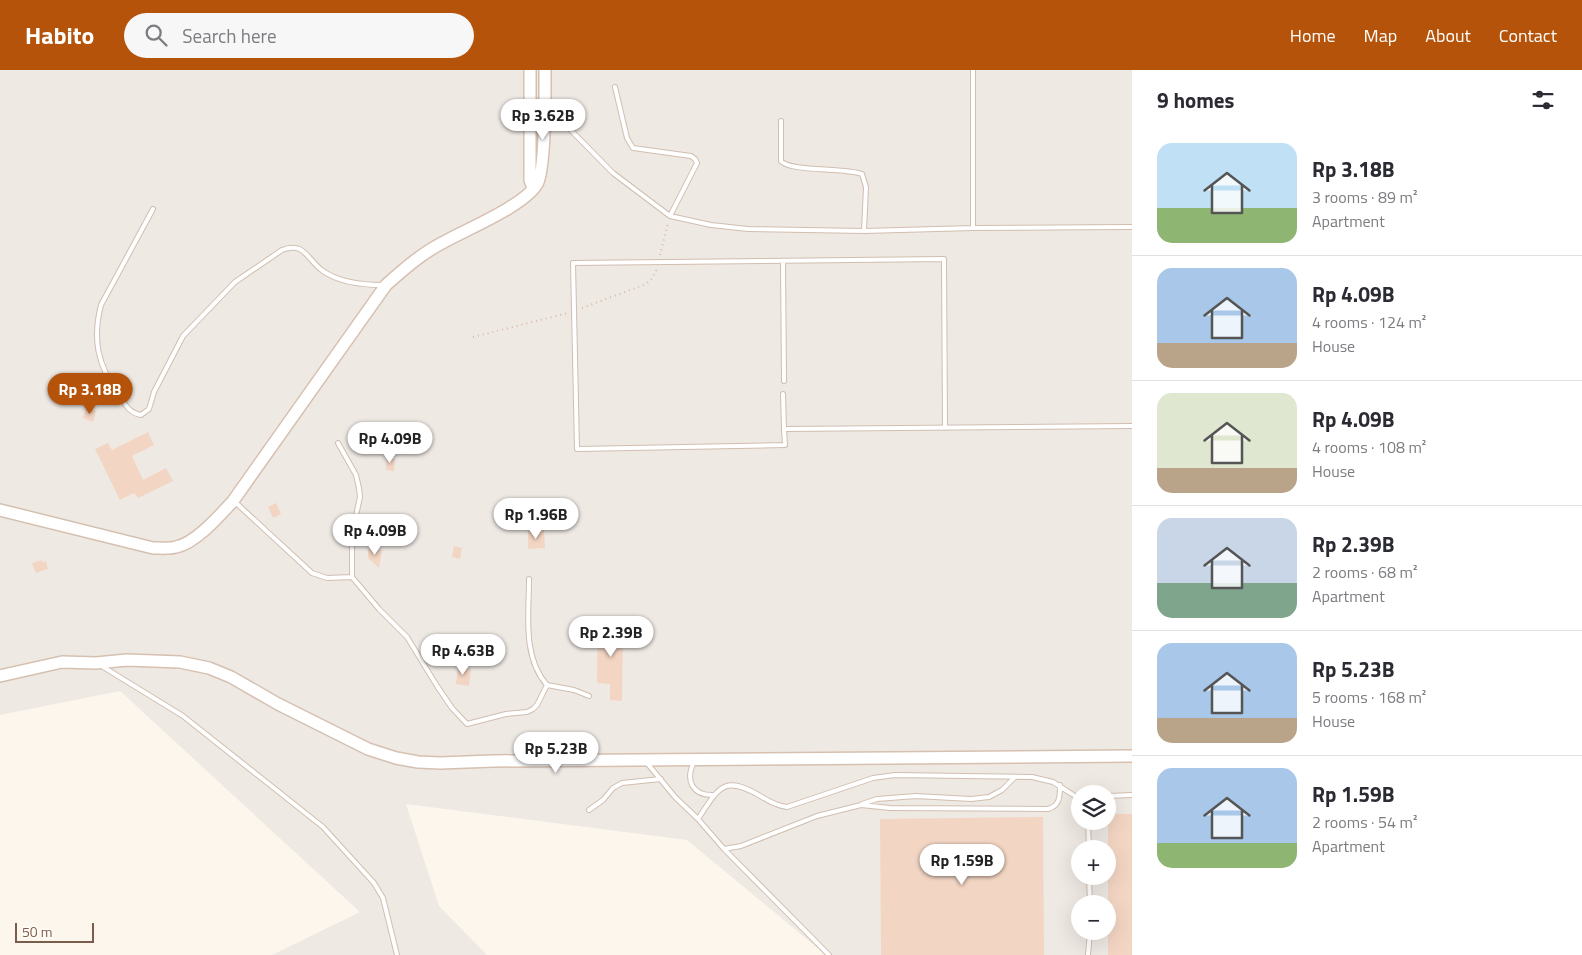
<!DOCTYPE html>
<meta charset="utf-8">
<style>
:root{--surface:#fff;--page:#f7f7f7;--text:#2b2b33;--muted:#7c7c81;--line:#e1e1e2;--accent:#b45309}
body{margin:0;font-family:"Titillium Web",sans-serif;background:var(--page);color:var(--text);height:100vh;display:flex;flex-direction:column;font-size:19px;white-space:nowrap}
*{box-sizing:border-box;margin:0}
p{font-size:16px;color:var(--muted)}
.icon{flex:none;width:28px;height:28px;fill:none;stroke:currentColor;stroke-width:2;stroke-linecap:round;stroke-linejoin:round}
.map{position:relative;flex:1;overflow:hidden}
.drawer{display:flex;flex-direction:column;background:var(--surface);width:450px}
.drawer>*{flex:none}
.tools{position:absolute;left:1071px;top:715px;display:grid;gap:10px}
.tools a{display:grid;place-items:center;width:45px;height:45px;border-radius:50%;background:var(--surface);box-shadow:0 5px 20px #0002;font-size:25px}
.scale{position:absolute;left:15px;bottom:12px;width:79px;box-sizing:border-box;padding-left:5px;border:2px solid #7a5c4d;border-top:0;font-size:14px;line-height:18px;white-space:nowrap;color:#7a5c4d;-webkit-text-stroke:4px #fffaf3;paint-order:stroke}
.price{position:absolute;translate:-50% -42px;padding:0 11px;border-radius:18px;background:#fff;color:#222;font-size:16px;line-height:32px;filter:drop-shadow(0 1px 2px #0008)}
.price::after{content:'';position:absolute;left:50%;top:30px;width:15px;height:11px;margin-left:-8px;background:inherit;clip-path:polygon(0 0,100% 0,50% 100%)}
.price.active{background:var(--accent);color:#fff}
ul{padding:0;list-style:none}
li{display:flex;align-items:center;gap:15px;height:125px;padding:0 25px}
li+li{border-top:1px solid var(--line)}
li span{display:grid;place-items:center;flex:none;width:140px;height:100px;border-radius:15px;color:#555}
li>.icon{margin-inline-start:auto}
span .icon{width:60px;height:60px;fill:#fffc;stroke-width:1}
li b{font-size:21px}
h2{display:flex;justify-content:space-between;align-items:center;height:60px;padding:0 25px;font-size:21px}
header{display:flex;align-items:center;gap:30px;box-sizing:border-box;height:70px;padding:0 25px;background:var(--accent);color:#fff}
header strong{font-size:24px}
nav{display:flex;gap:28px;margin-inline-start:auto;font-size:18px}
.search{width:350px;height:45px;background:var(--page);display:flex;align-items:center;gap:12px;box-sizing:border-box;padding:0 18px;border-radius:28px;color:var(--muted);font-size:19px}
main{display:flex;flex:1;min-height:0}
.map>svg:first-child{display:block}
.industrial{fill:#efe9e4;fill-rule:evenodd}
.building{fill:#f3d5c3}
.lines{fill:none;stroke-linecap:round;stroke-linejoin:round}
.lane-casing{stroke:#d1beb0;stroke-width:6}
.secondary-casing{stroke:#d6c0b0;stroke-width:14}
.path{stroke:#d9b8a5;stroke-width:2;stroke-dasharray:1 4;stroke-linecap:butt}
.lane{stroke:#fff;stroke-width:4}
.secondary{stroke:#fff;stroke-width:11}
</style>
<header>
<strong>Habito</strong>
<div class="search"><svg class="icon" aria-label="search" viewBox="0 0 24 24"><circle cx="10" cy="10" r="6"/><path d="M15 15l6 6"/></svg>Search here</div>
<nav><a>Home</a><a>Map</a><a>About</a><a>Contact</a></nav>
</header>
<main>
<div class="map">
<svg width="1132" height="885" viewBox="0 0 1132 885">
<rect width="100%" height="100%" fill="#fdf6ec"/>
<path class="industrial" d="M0,0H1132V885H826L687,770L406,734L439,836L487,885H272L360,842L120,621L0,645ZM1080,724H1108V751H1080ZM1080,779H1108V806H1080ZM1080,834H1108V861H1080Z"/>
<path class="building" d="M86,338L96,341L93,352L83,348Z
M148,362L154,375L132,386L143,410L166,398L173,411L138,428L134,423L120,430L95,379L108,373L112,380Z
M387,388L395,389L394,401L386,400Z
M276,433L281,444L273,448L268,437Z
M544,460L545,478L528,479V461Z
M454,476L462,478L460,489L452,487Z
M368,479L382,480L379,498L368,488Z
M42,490V492L46,491L48,499L36,503L32,493Z
M623,553L622,631L610,630V614L597,613L598,555Z
M458,597L471,599L469,616L456,614Z
M1108,744H1132V885H1108Z
M1043,747L1044,885H881L880,749Z"/>
<g class="lines">
<g class="lane-casing">
<path id="lane" d="M973,0V158
M615,17L627,68L633,78L691,86L695,89L697,93L695,97L670,146
M531,32L545,34L613,103L670,146L711,155L748,159L864,161L973,158L1132,157
M781,51V91C790,102 844,97 862,104L866,117L864,161
M153,139L101,235C92,270 98,295 118,324C125,334 129,343 141,345L149,339L154,322L183,266L235,212L282,180C305,171 307,190 323,201C340,213 363,215 383,215
M783,191L784,311
M783,324L784,359L1132,356
M784,359L785,375L577,379L573,193L944,189L945,358
M338,373L356,405L359,418L360,427L352,464V507
M235,432L312,503L327,508L352,507L379,539L407,567L437,616L452,638L467,654L506,644L527,642L533,639L537,635L547,615L574,620L589,626
M529,509C529,543 522,587 547,615
M100,595L183,646L323,757L374,813L383,828L397,885
M694,692C685,710 692,726 714,725
M647,693L675,727L698,749L724,779L829,885
M1108,726L1132,725
M862,734L877,729L916,726L971,729L989,727L1002,720L1015,707
M589,740L603,730L613,718L622,713L661,709
M698,749C719,717 724,704 762,727C770,732 778,736 787,737L873,708L895,705L1032,707L1053,712L1078,728L1080,731
M1088,751L1089,779
M724,779L741,776L817,746L861,735L890,738L1048,739C1060,736 1060,726 1060,715
M1089,806L1090,834
M1088,885L1090,861"/>
</g>
<g class="secondary-casing">
<path id="secondary" d="M530,0V110L533,118
M0,440L153,478C160,478 169,479 176,477C196,473 220,445 233,431L386,215C404,199 422,183 444,172C467,159 524,136 537,114C546,100 545,20 545,0
M0,606L62,592L96,593L127,590L180,592L209,598L231,607L278,634L368,679L396,688L418,692L440,693L493,691L1132,686"/>
</g>
<path class="path" d="M660,185L668,153
M582,238L646,214L651,210L657,199
M473,267L568,243"/>
<use href="#lane" class="lane"/>
<use href="#secondary" class="secondary"/>
</g>
</svg>
<div class="tools">
<a><svg class="icon" aria-label="layers" viewBox="0 0 24 24"><path d="M12 4l9 5-9 5-9-5zM3 14l9 5 9-5"/></svg></a>
<a>+</a>
<a>−</a>
</div>
<div class="scale">50 m</div>
<b class="price" style="left:543px;top:71px">Rp 3.62B</b>
<b class="price active" style="left:90px;top:345px">Rp 3.18B</b>
<b class="price" style="left:390px;top:394px">Rp 4.09B</b>
<b class="price" style="left:536px;top:470px">Rp 1.96B</b>
<b class="price" style="left:375px;top:486px">Rp 4.09B</b>
<b class="price" style="left:611px;top:588px">Rp 2.39B</b>
<b class="price" style="left:463px;top:606px">Rp 4.63B</b>
<b class="price" style="left:556px;top:704px">Rp 5.23B</b>
<b class="price" style="left:962px;top:816px">Rp 1.59B</b>
</div>
<section class="drawer">
<h2>9 homes<svg class="icon" aria-label="filters" viewBox="0 0 24 24"><path d="M4 7h16M4 17h16"/><circle cx="9" cy="7" r="2"/><circle cx="15" cy="17" r="2"/></svg></h2>
<ul>
<li><span style="background:linear-gradient(#bfe0f5 65%,#8fb573 0)"><svg class="icon" aria-label="home" viewBox="0 0 24 24"><path d="M3 11l9-7 9 7M6 9v11h12V9"/></svg></span><div><b>Rp 3.18B</b><p>3 rooms · 89 m²</p><p>Apartment</p></div></li>
<li><span style="background:linear-gradient(#a9c7e8 75%,#b9a48a 0)"><svg class="icon" aria-label="home" viewBox="0 0 24 24"><path d="M3 11l9-7 9 7M6 9v11h12V9"/></svg></span><div><b>Rp 4.09B</b><p>4 rooms · 124 m²</p><p>House</p></div></li>
<li><span style="background:linear-gradient(#dfe7d0 75%,#b9a48a 0)"><svg class="icon" aria-label="home" viewBox="0 0 24 24"><path d="M3 11l9-7 9 7M6 9v11h12V9"/></svg></span><div><b>Rp 4.09B</b><p>4 rooms · 108 m²</p><p>House</p></div></li>
<li><span style="background:linear-gradient(#c9d6e8 65%,#7fa58c 0)"><svg class="icon" aria-label="home" viewBox="0 0 24 24"><path d="M3 11l9-7 9 7M6 9v11h12V9"/></svg></span><div><b>Rp 2.39B</b><p>2 rooms · 68 m²</p><p>Apartment</p></div></li>
<li><span style="background:linear-gradient(#a9c7e8 75%,#b9a48a 0)"><svg class="icon" aria-label="home" viewBox="0 0 24 24"><path d="M3 11l9-7 9 7M6 9v11h12V9"/></svg></span><div><b>Rp 5.23B</b><p>5 rooms · 168 m²</p><p>House</p></div></li>
<li><span style="background:linear-gradient(#a9c7e8 75%,#8fb573 0)"><svg class="icon" aria-label="home" viewBox="0 0 24 24"><path d="M3 11l9-7 9 7M6 9v11h12V9"/></svg></span><div><b>Rp 1.59B</b><p>2 rooms · 54 m²</p><p>Apartment</p></div></li>
</ul>
</section>
</main>
